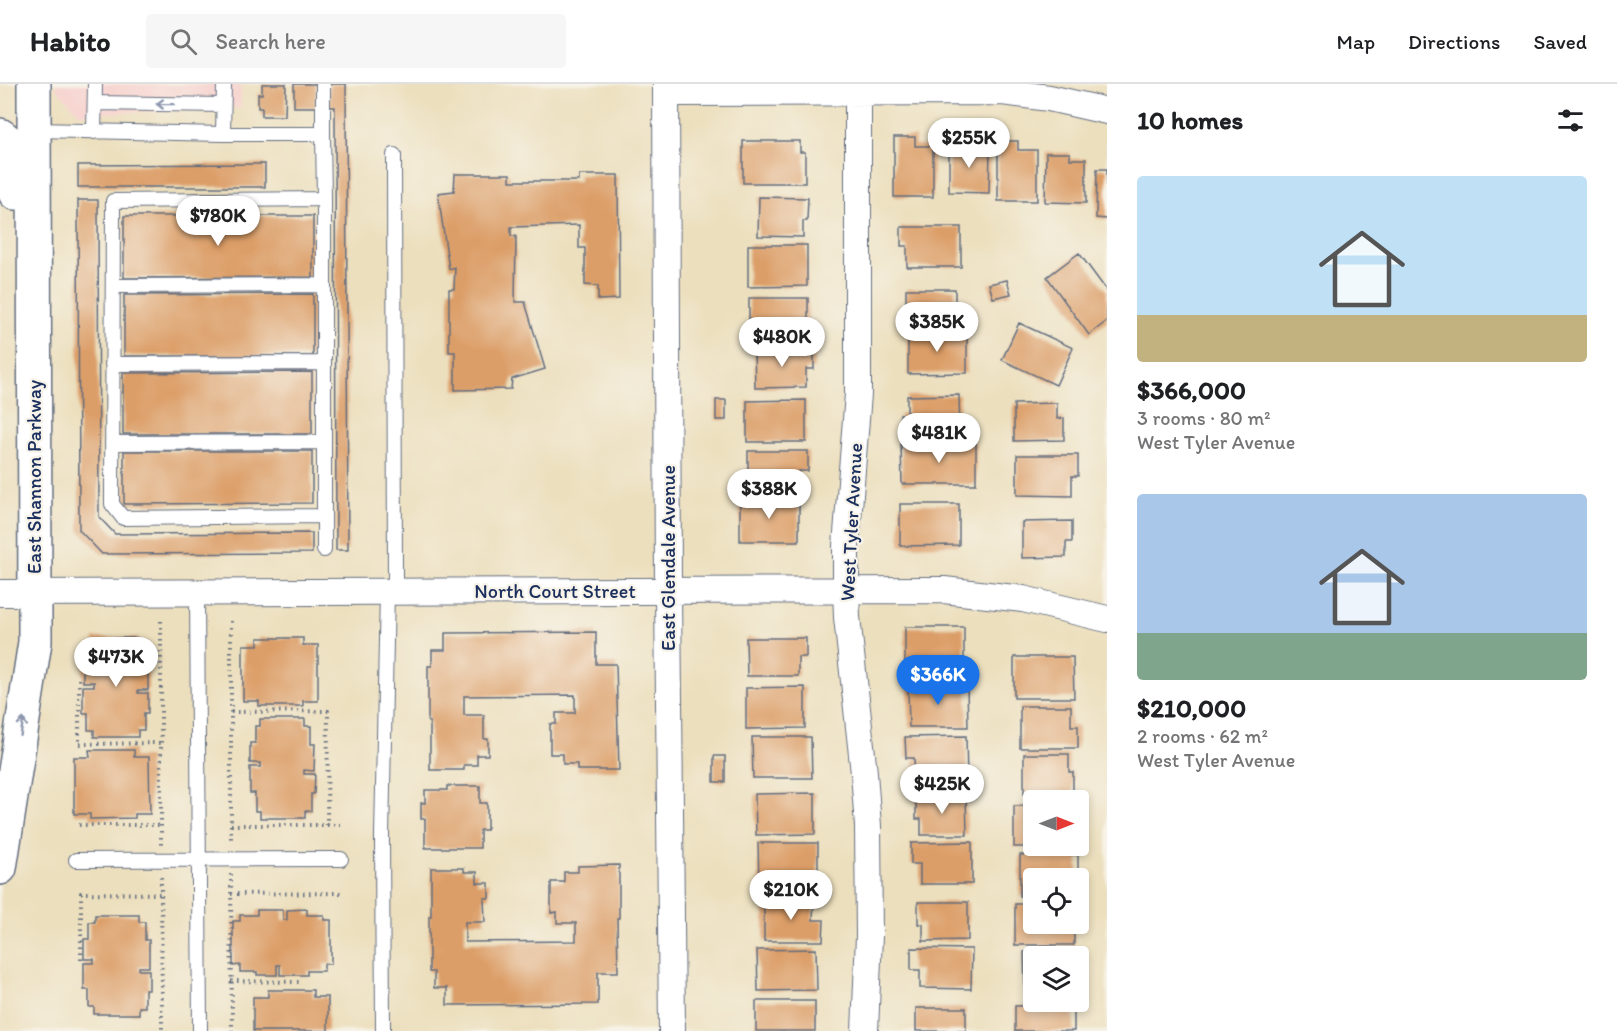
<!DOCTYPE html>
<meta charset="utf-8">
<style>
:root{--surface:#fff;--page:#f6f6f6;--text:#202124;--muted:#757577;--line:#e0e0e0;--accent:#1a73e8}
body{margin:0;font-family:Itim,sans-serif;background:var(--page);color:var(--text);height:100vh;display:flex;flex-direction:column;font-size:22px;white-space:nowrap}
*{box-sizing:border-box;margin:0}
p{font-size:20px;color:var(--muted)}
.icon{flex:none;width:33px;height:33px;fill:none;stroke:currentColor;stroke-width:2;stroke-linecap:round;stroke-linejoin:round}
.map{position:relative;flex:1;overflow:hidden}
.panel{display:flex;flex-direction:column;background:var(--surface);width:510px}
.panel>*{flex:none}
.needle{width:39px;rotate:90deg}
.fabs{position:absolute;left:1023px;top:706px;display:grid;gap:12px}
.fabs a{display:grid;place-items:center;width:66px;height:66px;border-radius:6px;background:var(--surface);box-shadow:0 3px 9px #0003;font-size:30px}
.price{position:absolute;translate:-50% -51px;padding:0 14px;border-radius:21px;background:#fff;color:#222;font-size:20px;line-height:39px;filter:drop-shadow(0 2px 3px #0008)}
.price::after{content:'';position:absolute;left:50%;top:36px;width:18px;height:14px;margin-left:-9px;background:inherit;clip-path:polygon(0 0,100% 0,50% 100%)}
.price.on{background:var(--accent);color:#fff}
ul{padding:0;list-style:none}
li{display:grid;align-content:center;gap:12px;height:318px;padding:0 30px}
li span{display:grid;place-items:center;height:186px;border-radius:6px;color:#555}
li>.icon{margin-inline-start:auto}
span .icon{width:108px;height:108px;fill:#fffc;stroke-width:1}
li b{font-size:26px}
h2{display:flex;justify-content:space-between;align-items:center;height:72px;padding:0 30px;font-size:26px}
header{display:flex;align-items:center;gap:36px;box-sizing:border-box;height:84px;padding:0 30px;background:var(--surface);border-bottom:2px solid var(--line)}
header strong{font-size:28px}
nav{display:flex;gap:33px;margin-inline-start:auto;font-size:21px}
.search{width:420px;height:54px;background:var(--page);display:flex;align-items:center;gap:15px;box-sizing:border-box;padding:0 21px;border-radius:6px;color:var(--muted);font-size:22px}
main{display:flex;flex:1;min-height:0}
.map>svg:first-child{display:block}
.built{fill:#f7d0cd}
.building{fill:#dc9e67}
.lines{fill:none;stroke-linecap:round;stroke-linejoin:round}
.lane-casing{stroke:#646d7f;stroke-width:16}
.street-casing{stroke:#646d7f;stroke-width:28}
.secondary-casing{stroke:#646d7f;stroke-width:36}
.path{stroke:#646d7f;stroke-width:4;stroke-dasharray:1.5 4.5;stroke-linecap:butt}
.lane{stroke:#fff;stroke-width:14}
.street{stroke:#fff;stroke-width:26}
.secondary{stroke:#fff;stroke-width:33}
.oneway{stroke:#8d97ae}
.labels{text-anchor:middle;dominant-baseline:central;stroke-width:4.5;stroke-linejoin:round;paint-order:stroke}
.street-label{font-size:20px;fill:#1b2f5e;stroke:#f7f3e8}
</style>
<header>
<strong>Habito</strong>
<div class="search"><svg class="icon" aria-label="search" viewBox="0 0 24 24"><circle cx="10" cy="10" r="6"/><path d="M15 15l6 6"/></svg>Search here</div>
<nav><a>Map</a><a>Directions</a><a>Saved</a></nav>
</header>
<main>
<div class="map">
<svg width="1107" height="947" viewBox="0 0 1107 947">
<rect width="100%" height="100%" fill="#f7f3e8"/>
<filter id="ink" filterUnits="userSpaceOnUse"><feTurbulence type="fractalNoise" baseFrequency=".0167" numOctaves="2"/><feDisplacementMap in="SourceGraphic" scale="12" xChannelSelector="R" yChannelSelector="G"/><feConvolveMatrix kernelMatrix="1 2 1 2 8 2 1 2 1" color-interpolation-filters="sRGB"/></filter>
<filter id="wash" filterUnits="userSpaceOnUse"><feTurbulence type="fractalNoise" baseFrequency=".008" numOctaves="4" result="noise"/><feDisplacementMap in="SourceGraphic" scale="24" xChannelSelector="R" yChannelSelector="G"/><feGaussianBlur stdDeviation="1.35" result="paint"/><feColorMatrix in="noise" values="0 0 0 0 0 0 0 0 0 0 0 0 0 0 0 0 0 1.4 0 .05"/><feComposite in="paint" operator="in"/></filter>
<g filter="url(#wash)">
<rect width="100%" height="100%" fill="#ecdfbd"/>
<path class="built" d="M56,0H241V24L80,30L56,4Z"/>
<g id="blocks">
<path class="building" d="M262,0H286L285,32H262V24H258V10H262Z
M294,0H316V23H294Z
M329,0H346L348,466H336L335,23H330Z
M894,53H915V62H933V113H894Z
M743,57H800V68H805V99H743Z
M998,57H1018V66H1037V117H998Z
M949,59H974V64L990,65L989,109L949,108Z
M1046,69H1070V75H1086V119L1045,118Z
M265,80V103H78V81Z
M1097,85H1107V135L1096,134Z
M455,90H510V97H579V91H618L619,215L598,216V202L585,201V164H579V141L511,143V152H516L515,218H525L545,285L512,295L511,305L455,306V268H449V205H454L455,183L449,185L438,109L454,107Z
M759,113L808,114L807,137H803V153L758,152Z
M78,116H98L99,433L115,450L312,449V469L102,470L79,446Z
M124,132H313V193L124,194Z
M901,143H961V183H907V162H901Z
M748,161H807V202L748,203Z
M1079,169L1107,207V237L1089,251L1047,193Z
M1007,196L1011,210L993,214L989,200Z
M906,205H955V243H912V226H906Z
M313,210V272H124V211Z
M749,214H808V256H749Z
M1019,239L1073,264L1056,301L1002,276Z
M908,248H967V289L908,290Z
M814,265V285H806V303L755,304L754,266Z
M312,288V350H123V289Z
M959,311L960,351L901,352L900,330H907V312Z
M716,316H726V336H716Z
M806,316V358H747V317Z
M1057,319V335L1064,334V356L1014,357V320Z
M976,359V400H902L901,360Z
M124,367H312V419L124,420Z
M748,367H808V387H799L800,405H748Z
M1017,371H1078V392H1072V412L1017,411Z
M740,415H799V457H740Z
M900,420H959V461L900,462Z
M1072,437V458H1066V473L1022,474V438Z
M905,543H964V584L905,585Z
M596,548V580H616L619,686H577V680H563V670H550V640H556V629H575V611L464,612V631H484V655H488V671H477V681H464V686H430V638H428V582H432V566H445V549Z
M94,554H138V561H144V579H148V606H138V609H148V629H144V646H138V653H94V646H88V629H83V602H94V598H83V578H88V561H94Z
M258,554H303V561H318V617H303V622H259V617H243V561H258Z
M746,554H806V573H798V592H747Z
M1014,573H1073L1074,614H1014Z
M908,602H967L968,643H909Z
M805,603V644L746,645V604Z
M1020,622H1071V642H1078V664H1020Z
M260,635H305V642H311V660H315L314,687L304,686V690H315L314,710H311V727H305V734H260V727H255V709H250V683H260V679H250V659H255V642H260Z
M966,652L967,694H915L914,674H906L905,653Z
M752,653H811L812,694H753Z
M89,666H134V673H149L150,730H135V734L90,735V730H74V673H90Z
M1024,670H1069V688H1073V710H1024Z
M714,672H725V698H714Z
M447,702H480V719H487V746H480V764H425V735H421V719H425V706H447Z
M815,709V750L756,751L755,710Z
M916,712H966L967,751H921V735H916Z
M1014,722H1034V763H1014Z
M972,758V800H920V780H911V759Z
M758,759H818V800H759Z
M1020,771H1078V793H1071V795H1034V812H1020Z
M619,781V834H617L618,888H598V920L447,921V904H434V888H429V832H431V784H464V788H477V799H489V814H484L485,838H465V858L576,857V839H557V828L551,829V798H564V788H578V782Z
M764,815H814L813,836H824L823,857H764Z
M918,818H968V856L923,857V840H918Z
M1015,820H1034V840H1074V861H1015Z
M307,825V831H324V836H331V880H324V887H307V891H280V881H277V891H257V888H240V881L233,882V837H240V831H257V826H283V836H287V826Z
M95,831H139V838H145V856H149V883H139V886H149V906H145V923H139V930H94V923H89V906H84V879H94V875H84V855H89V838H95Z
M911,864L972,865L971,905L920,904V886H911Z
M816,865L817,906L758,907L757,866Z
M1069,867V873H1034V907H1025L1024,868Z
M268,906H313V913H328V947H253V913H268Z
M756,917H815V947H756Z
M1074,921V947H1015V922Z
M916,924H966V947H916Z"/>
</g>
</g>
<g filter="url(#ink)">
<use href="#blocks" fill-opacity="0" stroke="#646d7f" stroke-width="1.5"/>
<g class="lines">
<g class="lane-casing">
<path id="lane" d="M323,0V50
M95,19L223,21
M35,46L223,50L224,0
M94,48L95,0
M223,50H323L324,115
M394,71L395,507
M113,202L324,201
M112,280L324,279
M112,359L324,358
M324,432L123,434L112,420L113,117L324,115C324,232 324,349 324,466
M197,508L200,947
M76,776L341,775
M383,947L382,752L387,507"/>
</g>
<g class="street-casing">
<path id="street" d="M666,0L668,507L672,947
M858,0V310L846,462V506L847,533L864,689L868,742L869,852L865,947
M666,9L1002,8L1049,14L1107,27
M0,509L944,506L1023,515L1107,535"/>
</g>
<g class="secondary-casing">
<path id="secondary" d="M0,51C19,62 15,90 15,109
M0,784L35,558L34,0"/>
</g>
<path class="path" d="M161,537V761
M231,537V758
M79,595V660L161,659
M231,628L328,627L327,741
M79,741H161
M231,741H340
M231,790L232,947
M161,793L162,947
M231,810L342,809
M81,876V809L162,810
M231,897L299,898"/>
<use href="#lane" class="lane"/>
<use href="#street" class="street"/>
<use href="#secondary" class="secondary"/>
</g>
<defs><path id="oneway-shaft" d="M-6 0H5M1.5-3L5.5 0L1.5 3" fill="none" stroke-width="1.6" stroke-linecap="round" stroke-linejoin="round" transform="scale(1.5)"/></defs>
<g class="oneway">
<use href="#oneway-shaft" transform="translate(165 20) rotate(-179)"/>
<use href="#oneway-shaft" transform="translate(22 643) rotate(-81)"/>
</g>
</g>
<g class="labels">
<g class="street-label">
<text transform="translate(34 393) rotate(-90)">East Shannon Parkway</text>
<text transform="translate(851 438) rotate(-87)">West Tyler Avenue</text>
<text transform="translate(668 474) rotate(-90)">East Glendale Avenue</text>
<text x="555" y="507">North Court Street</text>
</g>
</g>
</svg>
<div class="fabs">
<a><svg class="needle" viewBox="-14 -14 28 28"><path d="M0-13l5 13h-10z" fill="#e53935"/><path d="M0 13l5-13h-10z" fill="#757577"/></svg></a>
<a><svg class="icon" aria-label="locate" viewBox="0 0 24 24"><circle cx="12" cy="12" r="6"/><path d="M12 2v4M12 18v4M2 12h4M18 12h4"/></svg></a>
<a><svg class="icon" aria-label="layers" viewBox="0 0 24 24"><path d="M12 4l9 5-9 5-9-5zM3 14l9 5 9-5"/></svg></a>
</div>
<b class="price" style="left:969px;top:85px">$255K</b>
<b class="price" style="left:218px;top:163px">$780K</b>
<b class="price" style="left:937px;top:269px">$385K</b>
<b class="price" style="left:782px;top:284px">$480K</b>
<b class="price" style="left:939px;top:380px">$481K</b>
<b class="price" style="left:769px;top:436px">$388K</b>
<b class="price" style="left:116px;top:604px">$473K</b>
<b class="price on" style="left:938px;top:622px">$366K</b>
<b class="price" style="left:942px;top:731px">$425K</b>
<b class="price" style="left:791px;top:837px">$210K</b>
</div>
<section class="panel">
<h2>10 homes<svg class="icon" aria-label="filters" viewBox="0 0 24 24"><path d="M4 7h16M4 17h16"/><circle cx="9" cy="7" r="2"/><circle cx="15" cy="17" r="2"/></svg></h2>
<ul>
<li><span style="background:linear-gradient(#bfe0f5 75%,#c2b280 0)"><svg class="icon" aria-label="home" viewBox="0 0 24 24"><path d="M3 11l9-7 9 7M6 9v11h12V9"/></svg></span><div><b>$366,000</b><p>3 rooms · 80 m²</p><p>West Tyler Avenue</p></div></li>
<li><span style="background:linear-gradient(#a9c7e8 75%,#7fa58c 0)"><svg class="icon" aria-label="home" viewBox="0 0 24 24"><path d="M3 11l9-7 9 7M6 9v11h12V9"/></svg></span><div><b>$210,000</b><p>2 rooms · 62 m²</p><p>West Tyler Avenue</p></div></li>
</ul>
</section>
</main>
